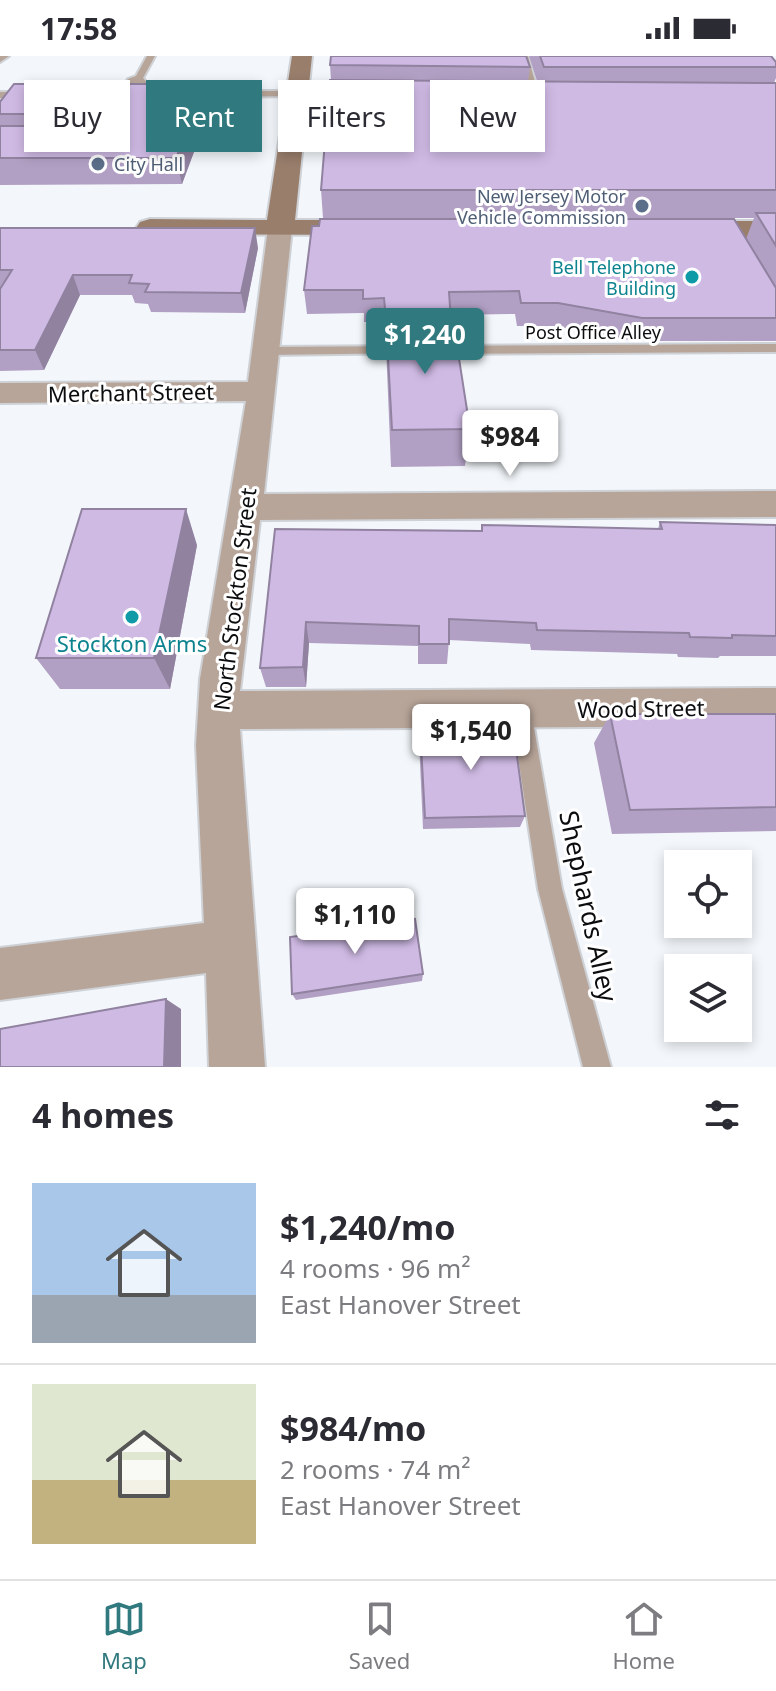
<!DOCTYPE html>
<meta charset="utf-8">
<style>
:root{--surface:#fff;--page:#f2f2f3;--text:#2b2b33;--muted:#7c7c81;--line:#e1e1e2;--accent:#30797e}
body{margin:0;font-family:"Noto Sans",sans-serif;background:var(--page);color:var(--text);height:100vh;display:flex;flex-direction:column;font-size:30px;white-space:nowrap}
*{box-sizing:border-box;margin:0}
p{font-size:26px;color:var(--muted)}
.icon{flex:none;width:44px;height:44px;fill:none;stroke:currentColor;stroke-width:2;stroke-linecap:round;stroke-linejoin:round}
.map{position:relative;height:1011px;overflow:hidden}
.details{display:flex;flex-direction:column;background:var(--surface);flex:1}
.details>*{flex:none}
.hud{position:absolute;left:24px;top:24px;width:728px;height:72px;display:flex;gap:16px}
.controls{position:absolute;left:664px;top:794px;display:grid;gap:16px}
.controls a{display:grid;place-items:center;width:88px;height:88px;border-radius:0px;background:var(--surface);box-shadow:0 4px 12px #0003;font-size:40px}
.price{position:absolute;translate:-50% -68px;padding:0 18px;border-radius:8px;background:#fff;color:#222;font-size:26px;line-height:52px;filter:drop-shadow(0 2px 4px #0008)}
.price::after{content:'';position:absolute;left:50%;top:48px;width:24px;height:18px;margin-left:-12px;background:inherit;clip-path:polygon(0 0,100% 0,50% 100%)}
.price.on{background:var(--accent);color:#fff}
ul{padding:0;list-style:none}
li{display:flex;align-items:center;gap:24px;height:200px;padding:0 32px}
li+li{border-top:2px solid var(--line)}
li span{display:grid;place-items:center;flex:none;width:224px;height:160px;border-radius:0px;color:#555}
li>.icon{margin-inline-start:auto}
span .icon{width:96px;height:96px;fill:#fffc;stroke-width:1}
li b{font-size:34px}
h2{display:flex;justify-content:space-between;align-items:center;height:96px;padding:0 32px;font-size:34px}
.tag{padding:0 28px;border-radius:0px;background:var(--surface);box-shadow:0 4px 12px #0003;font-size:28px;line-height:72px}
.tag.on{background:var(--accent);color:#fff}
.status{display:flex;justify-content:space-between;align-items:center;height:56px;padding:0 40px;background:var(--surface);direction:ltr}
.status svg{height:22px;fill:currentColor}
.tab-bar{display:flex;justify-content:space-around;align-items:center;height:112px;border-top:2px solid var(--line);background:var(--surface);font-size:22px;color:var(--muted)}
.tab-bar a{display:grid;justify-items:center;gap:4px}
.tab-bar .on{color:var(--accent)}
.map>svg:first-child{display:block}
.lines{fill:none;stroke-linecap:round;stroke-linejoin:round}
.lane-casing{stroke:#ced1d5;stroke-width:4}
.street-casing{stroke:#ced1d5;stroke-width:4}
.secondary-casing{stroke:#ced1d5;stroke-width:4}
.lane{fill:#b8a599;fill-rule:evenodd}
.street{fill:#b8a599;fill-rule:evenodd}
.secondary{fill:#997e6c;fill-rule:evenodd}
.wall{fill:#b2a0c4}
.shaded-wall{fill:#9182a0}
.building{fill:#cfbae4;stroke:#9182a0;stroke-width:2}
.service-dot{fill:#5c6f8a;stroke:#fff;stroke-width:3}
.culture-dot{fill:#0f9aa8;stroke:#fff;stroke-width:3}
.labels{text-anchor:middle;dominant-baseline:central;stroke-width:6;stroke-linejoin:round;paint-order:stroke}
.far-service-label{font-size:18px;fill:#4e5e75;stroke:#fff;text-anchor:start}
.far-culture-label{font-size:18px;fill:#0d838f;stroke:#fff;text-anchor:end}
.far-street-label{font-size:18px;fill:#0b0c0e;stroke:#fff}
.street-label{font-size:22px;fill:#0b0c0e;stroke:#fff}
.culture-label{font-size:22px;fill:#0d838f;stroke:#fff}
.near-street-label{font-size:26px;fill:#0b0c0e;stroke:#fff}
</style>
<div class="status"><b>17:58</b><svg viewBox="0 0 49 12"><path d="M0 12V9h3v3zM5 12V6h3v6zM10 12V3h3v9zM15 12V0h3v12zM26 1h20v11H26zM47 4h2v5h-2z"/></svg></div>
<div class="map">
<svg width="776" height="1011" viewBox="0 0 776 1011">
<rect width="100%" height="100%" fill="#f3f7fb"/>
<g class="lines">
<g class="lane-casing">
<path id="lane" d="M147,0H155L143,22L147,27L133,40H127L122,33L128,23L136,20Z
M520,0H528L540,45L532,43Z
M297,35L300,40L184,41L179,38L184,35Z
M0,36H30L35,39L30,42H0Z
M776,288V296L435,298L428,294L435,290Z
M409,290L416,294L414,297L266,299L259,295L266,291Z
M521,644L528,647L531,654L562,833L611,1011H583L538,833L511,654L514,647Z"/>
</g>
<g class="street-casing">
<path id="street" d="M0,0H9L0,6Z
M296,37H378L387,42L378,47L290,46L287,42Z
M280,165L292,172L264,438L776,435V461L260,464L240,635L776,632V670L240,673L265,1011H209L206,917L0,944V892L204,867L196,689L200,623L246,345L0,347V327L248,326L268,172Z"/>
</g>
<g class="secondary-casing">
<path id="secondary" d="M292,0H312L295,164H370L380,167L384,173L380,179L140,178L136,172L140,166L150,163L267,164Z
M682,165H776V183L672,180L668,174L672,168Z"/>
</g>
<use href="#lane" class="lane"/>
<use href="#street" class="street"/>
<use href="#secondary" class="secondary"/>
</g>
<path class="wall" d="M529,0H771L776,6V22L774,27H776V285H635L554,270H517L515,258L450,259L470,373L465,410L391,411L385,266H364V257L307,258L304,234L746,183L754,162H323L321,134L331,24L330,9L530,11L528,25H537Z
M206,28L210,53L182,128L0,129V46Z
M0,172L258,192L245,257L151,256L148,248L135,247L132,239H80L44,314L0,315Z
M660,466L776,469V600H720L718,602L678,601L677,598L531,594L530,588L449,584L447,608H418V590L309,587L306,631H266L260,612L275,473L481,474L482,469L658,473Z
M197,489L170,633H60L36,602Z
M610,658H776V775L612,778L594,687Z
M420,671L525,760L520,771L423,773L419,685Z
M423,918L422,925L296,944L292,938Z"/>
<path class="shaded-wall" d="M206,28L210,53L182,128L176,102Z
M255,172L258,192L245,257L241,237Z
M73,219L80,239L44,314L35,294Z
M186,453L197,489L170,633L154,602Z
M306,566L309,587L306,631L303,611Z
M166,943L181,953V1011H164Z"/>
<path class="building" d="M331,0H526L530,11L330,9Z
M540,0H771L776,6V11H544Z
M330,24L776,27V134H321Z
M14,28H206L176,102H0V70H34L42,65L34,58H0V46Z
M756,157H776V190Z
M320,163H734L776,232V262H642L558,247H521L519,235L449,236L451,264H386L384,242L363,243V234H304L312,170H319Z
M0,172H255L241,237L145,236L149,228L129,227L132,219H73L35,294H0V233L12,214H0Z
M386,264H453L470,373L392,374Z
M82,453H186L154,602H36Z
M660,466L776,469V580L732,579V582L690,581L689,577L537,574L536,567L449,563V588H419V570L306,566L303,611L260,612L275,473L482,475V469L662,473Z
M610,658H776V751L630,754Z
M513,670L525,760L425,762L420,671Z
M415,863L423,918L292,938L290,881Z
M166,943L164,1011H0V973Z"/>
<g class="service-dot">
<circle cx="98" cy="108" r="8"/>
<circle cx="642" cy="150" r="8"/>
</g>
<g class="culture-dot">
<circle cx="692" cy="221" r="8"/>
<circle cx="132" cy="561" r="8"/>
</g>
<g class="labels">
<g class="far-service-label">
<text x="114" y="108">City Hall</text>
<text x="626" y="140" text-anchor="end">New Jersey Motor<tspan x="626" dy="21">Vehicle Commission</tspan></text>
</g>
<g class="far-culture-label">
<text x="676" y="211">Bell Telephone<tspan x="676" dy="21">Building</tspan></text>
</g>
<g class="far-street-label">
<text x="593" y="276">Post Office Alley</text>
</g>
<g class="street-label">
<text transform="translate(131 336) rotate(-1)">Merchant Street</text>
<text transform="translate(234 543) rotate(-83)">North Stockton Street</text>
<text transform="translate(641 652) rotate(-1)">Wood Street</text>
</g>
<g class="culture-label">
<text x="132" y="587">Stockton Arms</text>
</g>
<g class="near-street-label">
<text transform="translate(589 850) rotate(78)">Shephards Alley</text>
</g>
</g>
</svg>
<div class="controls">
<a><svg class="icon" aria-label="locate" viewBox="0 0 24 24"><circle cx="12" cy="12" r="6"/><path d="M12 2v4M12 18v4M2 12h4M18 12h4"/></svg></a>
<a><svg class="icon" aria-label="layers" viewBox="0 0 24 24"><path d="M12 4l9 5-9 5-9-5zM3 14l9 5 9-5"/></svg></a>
</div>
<b class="price on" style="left:425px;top:320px">$1,240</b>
<b class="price" style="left:510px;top:422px">$984</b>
<b class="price" style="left:471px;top:716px">$1,540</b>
<b class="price" style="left:355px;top:900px">$1,110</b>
<div class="hud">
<a class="tag">Buy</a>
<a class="tag on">Rent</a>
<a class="tag">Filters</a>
<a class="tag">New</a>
</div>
</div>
<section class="details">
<h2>4 homes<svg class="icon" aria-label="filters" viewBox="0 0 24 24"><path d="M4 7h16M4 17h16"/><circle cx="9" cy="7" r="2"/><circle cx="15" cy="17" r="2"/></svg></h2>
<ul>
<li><span style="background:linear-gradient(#a9c7e8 70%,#9aa5b1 0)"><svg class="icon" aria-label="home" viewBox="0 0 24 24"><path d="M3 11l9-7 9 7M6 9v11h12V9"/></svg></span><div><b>$1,240/mo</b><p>4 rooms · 96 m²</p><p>East Hanover Street</p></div></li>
<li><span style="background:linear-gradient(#dfe7d0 60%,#c2b280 0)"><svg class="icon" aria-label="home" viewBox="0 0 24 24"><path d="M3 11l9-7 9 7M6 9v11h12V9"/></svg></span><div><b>$984/mo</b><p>2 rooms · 74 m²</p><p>East Hanover Street</p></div></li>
</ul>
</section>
<nav class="tab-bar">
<a class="on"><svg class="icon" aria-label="map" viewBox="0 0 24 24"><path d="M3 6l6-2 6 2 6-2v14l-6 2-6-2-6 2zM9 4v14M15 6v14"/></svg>Map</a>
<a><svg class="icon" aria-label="saved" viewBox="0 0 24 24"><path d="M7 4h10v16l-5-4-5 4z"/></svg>Saved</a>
<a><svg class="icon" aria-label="home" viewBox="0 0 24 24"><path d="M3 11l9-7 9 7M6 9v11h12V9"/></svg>Home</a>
</nav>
